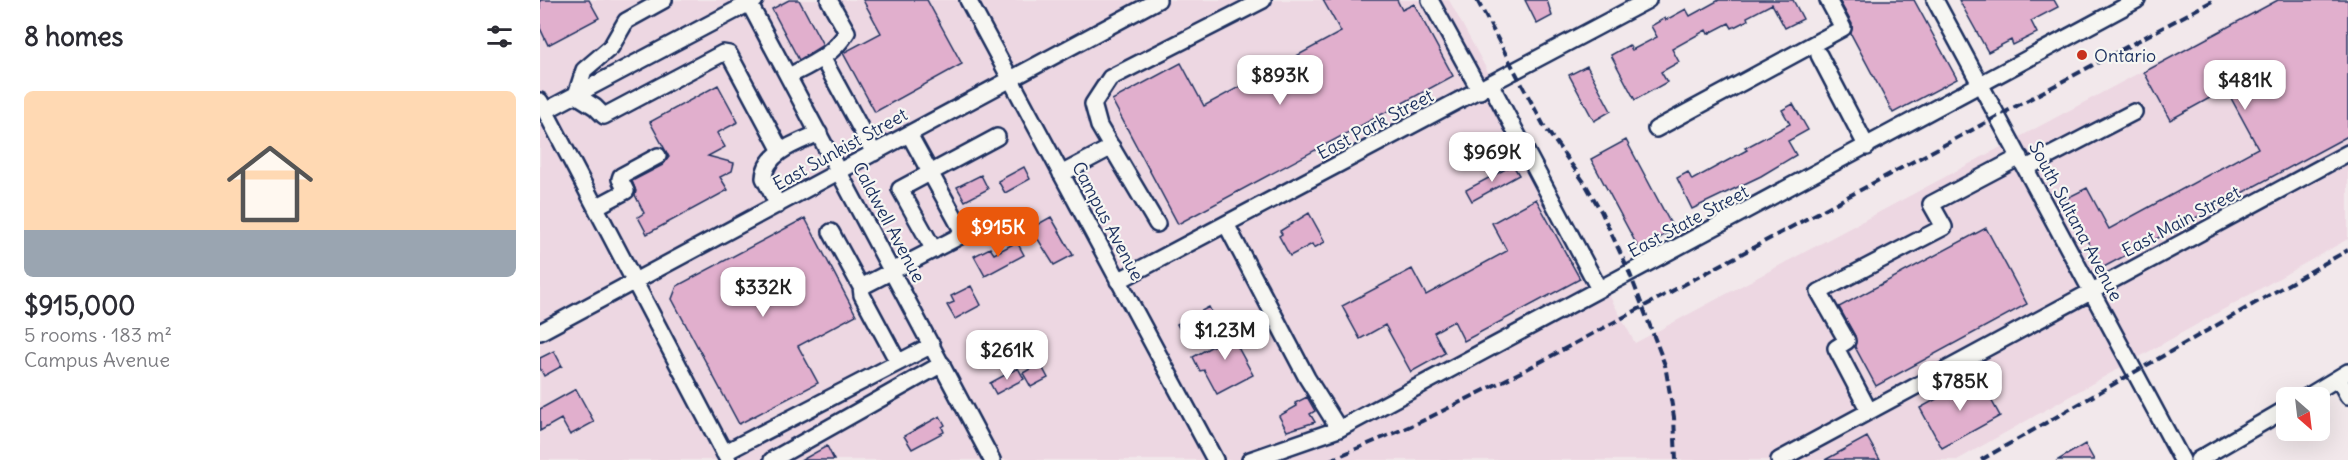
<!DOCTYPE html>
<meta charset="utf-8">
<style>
:root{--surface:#fff;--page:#f7f7f7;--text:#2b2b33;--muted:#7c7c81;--accent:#ea580c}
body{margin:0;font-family:Delius,sans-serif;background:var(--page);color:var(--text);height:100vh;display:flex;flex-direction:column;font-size:22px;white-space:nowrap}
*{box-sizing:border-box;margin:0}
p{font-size:20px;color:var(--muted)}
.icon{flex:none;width:33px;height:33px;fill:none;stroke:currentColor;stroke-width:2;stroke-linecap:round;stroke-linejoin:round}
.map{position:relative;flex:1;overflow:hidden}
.drawer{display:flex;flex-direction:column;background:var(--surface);width:540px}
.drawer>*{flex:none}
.needle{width:39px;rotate:152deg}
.tools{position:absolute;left:1736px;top:387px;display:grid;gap:12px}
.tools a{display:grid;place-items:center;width:54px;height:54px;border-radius:9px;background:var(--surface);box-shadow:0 6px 24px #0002;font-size:30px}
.price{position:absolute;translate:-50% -51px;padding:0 14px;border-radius:12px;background:#fff;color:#222;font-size:20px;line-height:39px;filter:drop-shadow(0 2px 3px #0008)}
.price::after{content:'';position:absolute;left:50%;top:36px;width:18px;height:14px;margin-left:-9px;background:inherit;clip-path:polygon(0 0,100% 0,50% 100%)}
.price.current{background:var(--accent);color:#fff}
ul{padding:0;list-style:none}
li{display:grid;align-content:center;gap:12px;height:318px;padding:0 24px}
li span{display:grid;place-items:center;height:186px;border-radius:9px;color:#555}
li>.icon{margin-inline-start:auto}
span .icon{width:108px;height:108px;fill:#fffc;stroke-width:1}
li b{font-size:26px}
h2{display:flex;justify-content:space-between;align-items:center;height:72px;padding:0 24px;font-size:26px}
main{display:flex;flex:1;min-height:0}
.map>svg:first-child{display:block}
.built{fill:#edd7e2}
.building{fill:#e1afcd;stroke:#1b2f5e;stroke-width:1.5}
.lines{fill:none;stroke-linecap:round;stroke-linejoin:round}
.minor-casing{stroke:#1b2f5e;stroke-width:20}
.minor{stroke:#f6f6f2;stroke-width:15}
.rail{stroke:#1b2f5e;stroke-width:4;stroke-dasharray:9 4.5;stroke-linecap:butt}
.poi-dot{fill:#c8321e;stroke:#f6f6f2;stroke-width:2}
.labels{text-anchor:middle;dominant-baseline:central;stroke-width:4.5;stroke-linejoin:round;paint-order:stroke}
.poi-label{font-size:18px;fill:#1b2f5e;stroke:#f6f6f2;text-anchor:start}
.street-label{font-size:18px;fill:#1b2f5e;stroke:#f6f6f2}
</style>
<main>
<section class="drawer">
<h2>8 homes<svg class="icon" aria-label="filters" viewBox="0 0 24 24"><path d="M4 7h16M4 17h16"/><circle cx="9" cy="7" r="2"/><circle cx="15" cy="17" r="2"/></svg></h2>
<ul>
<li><span style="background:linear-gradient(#ffd9b3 75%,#9aa5b1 0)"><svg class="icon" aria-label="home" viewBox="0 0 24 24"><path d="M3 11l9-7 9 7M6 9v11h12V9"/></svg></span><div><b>$915,000</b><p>5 rooms · 183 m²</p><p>Campus Avenue</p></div></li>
</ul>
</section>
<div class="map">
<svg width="1808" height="460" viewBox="0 0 1808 460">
<rect width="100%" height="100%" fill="#f2e8eb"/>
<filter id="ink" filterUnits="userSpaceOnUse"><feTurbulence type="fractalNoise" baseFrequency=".0167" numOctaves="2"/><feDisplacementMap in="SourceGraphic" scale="12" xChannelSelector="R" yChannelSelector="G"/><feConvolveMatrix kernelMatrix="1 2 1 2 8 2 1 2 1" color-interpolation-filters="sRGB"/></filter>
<g filter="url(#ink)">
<path class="built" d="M0,0H909L1095,343L1735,0H1808V239L1417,460H0Z"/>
<path class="building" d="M0,0H49L59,18L8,45L0,28Z
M249,0H259L283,45L259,60L232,9Z
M323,0H387L422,64L335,112L303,53L341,33Z
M783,0H857L862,10L874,4L913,76L638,224L572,100L641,63L664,106L801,32Z
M985,0H1007L1012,16L997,24Z
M1179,0H1253L1263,19L1245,28L1232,4L1207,17L1208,20L1192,28L1189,23L1168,34L1166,30L1132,49L1139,62L1121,72L1127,82L1095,100L1071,55L1089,45L1092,50L1117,37L1111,26L1125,18L1126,20L1146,9L1150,16Z
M1299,0H1374L1417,79L1353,113L1311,34L1312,24Z
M1419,0H1514L1518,7L1491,21L1497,33L1473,45L1471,40L1448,52Z
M1738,0H1808V136L1562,268L1525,199L1547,188L1569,229L1718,148L1686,89L1630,120L1604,72Z
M1047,66L1071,111L1054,121L1029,75Z
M178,85L198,122L177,133L185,147L168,156L194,163L192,171L180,177L188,190L107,234L98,217L104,213L95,195L96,191L92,181L123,165L129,157L110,122Z
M1253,104L1268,130L1248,141L1256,155L1221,176L1152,209L1137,178L1148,172L1152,180L1207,150L1205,148L1250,124L1242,110Z
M1086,140L1134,230L1099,249L1051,159Z
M973,165L979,175L932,201L926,190Z
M484,167L490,179L465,193L458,181Z
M441,175L448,189L425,201L417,187Z
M996,199L1040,279L924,341L914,321L894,332L905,353L871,372L845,325L820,339L802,306L872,269L886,295L967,251L952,223Z
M769,213L785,242L774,248L772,244L750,256L739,236L742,234L740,231Z
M511,217L533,255L514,265L491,228Z
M265,218L316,315L258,346L278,383L199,424L132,299L137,286Z
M1446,228L1487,304L1336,386L1315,347V336L1299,307Z
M477,242L484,255L445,276L434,256L450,248L454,254Z
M431,286L441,305L415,319L407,305L414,302L411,296Z
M669,307L676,320L644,337L637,324Z
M698,321L705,334L694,340L713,375L677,394L664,370L660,371L653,357L685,339L680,330Z
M14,351L22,366L4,376L0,368V358Z
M500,363L508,378L491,387L483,373Z
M478,368L484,379L456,394L450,383Z
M1438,376L1460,416L1402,448L1380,408Z
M36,389L54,422L30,435L21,419L0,431V409Z
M767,397L775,411L770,414L775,422L747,431L739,416L757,406L755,403Z
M400,416L405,425L402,427L404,432L372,449L364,436Z
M1327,437L1340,460H1285Z
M1545,444L1554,460H1518Z
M287,446L294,460H262Z"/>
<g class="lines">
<g class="minor-casing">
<path id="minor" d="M124,0L86,21L71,47L44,70L36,95L55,107L64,116L183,53L189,54L241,151
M428,0L675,460
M890,0L940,91
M1395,0L1642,460
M209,3L452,460
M1279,55L1327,147
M283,59L334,153
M249,76C272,64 293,55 307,32L289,0
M951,85L1059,289
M0,101L188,460
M5,111L215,0
M1116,129L1303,28L1288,0
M1486,168L1594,112
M521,174L572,147
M238,205L224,178C225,152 259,142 279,133
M56,207L86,191L80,179L81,176L118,156
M617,224L559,126L553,104L570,78L723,0
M686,224L767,378L799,429
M291,232L321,287
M394,250L360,189L457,137
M578,281L1108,0
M0,332L618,0
M358,362L322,295L321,287L424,234L369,134
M1798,378L1808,396
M1765,398L1808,372
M1329,411L1296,348L1307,341L1279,292L1404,227L1391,204L1480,157
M184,453L392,345
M232,460L402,364
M710,460L799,429L1597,0
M1239,460L1808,153
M1658,460L1746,409"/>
</g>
<use href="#minor" class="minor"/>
<path class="rail" d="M937,0L1004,126L1044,182L1061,211L1090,274L1125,365L1134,417L1136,460
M790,460L880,422L987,369L1674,0
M1441,460L1808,250"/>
</g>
</g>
<circle class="poi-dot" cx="1542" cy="55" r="6"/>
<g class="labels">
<g class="poi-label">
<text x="1554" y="55">Ontario</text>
</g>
<g class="street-label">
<text transform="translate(835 124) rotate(-28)">East Park Street</text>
<text transform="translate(300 149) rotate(-29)">East Sunkist Street</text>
<text transform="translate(568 221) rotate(62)">Campus Avenue</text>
<text transform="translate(1148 221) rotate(-28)">East State Street</text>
<text transform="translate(1536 221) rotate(62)">South Sultana Avenue</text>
<text transform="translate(1641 221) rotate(-28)">East Main Street</text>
<text transform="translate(349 222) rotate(62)">Caldwell Avenue</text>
</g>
</g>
</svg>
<div class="tools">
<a><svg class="needle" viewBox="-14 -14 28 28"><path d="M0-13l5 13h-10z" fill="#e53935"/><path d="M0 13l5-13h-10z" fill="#7c7c81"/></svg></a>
</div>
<b class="price" style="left:740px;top:106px">$893K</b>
<b class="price" style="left:1705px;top:111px">$481K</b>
<b class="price" style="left:952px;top:183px">$969K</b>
<b class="price current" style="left:458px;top:258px">$915K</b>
<b class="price" style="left:223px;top:318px">$332K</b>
<b class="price" style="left:685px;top:361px">$1.23M</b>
<b class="price" style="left:467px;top:381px">$261K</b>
<b class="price" style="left:1420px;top:412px">$785K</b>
</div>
</main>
